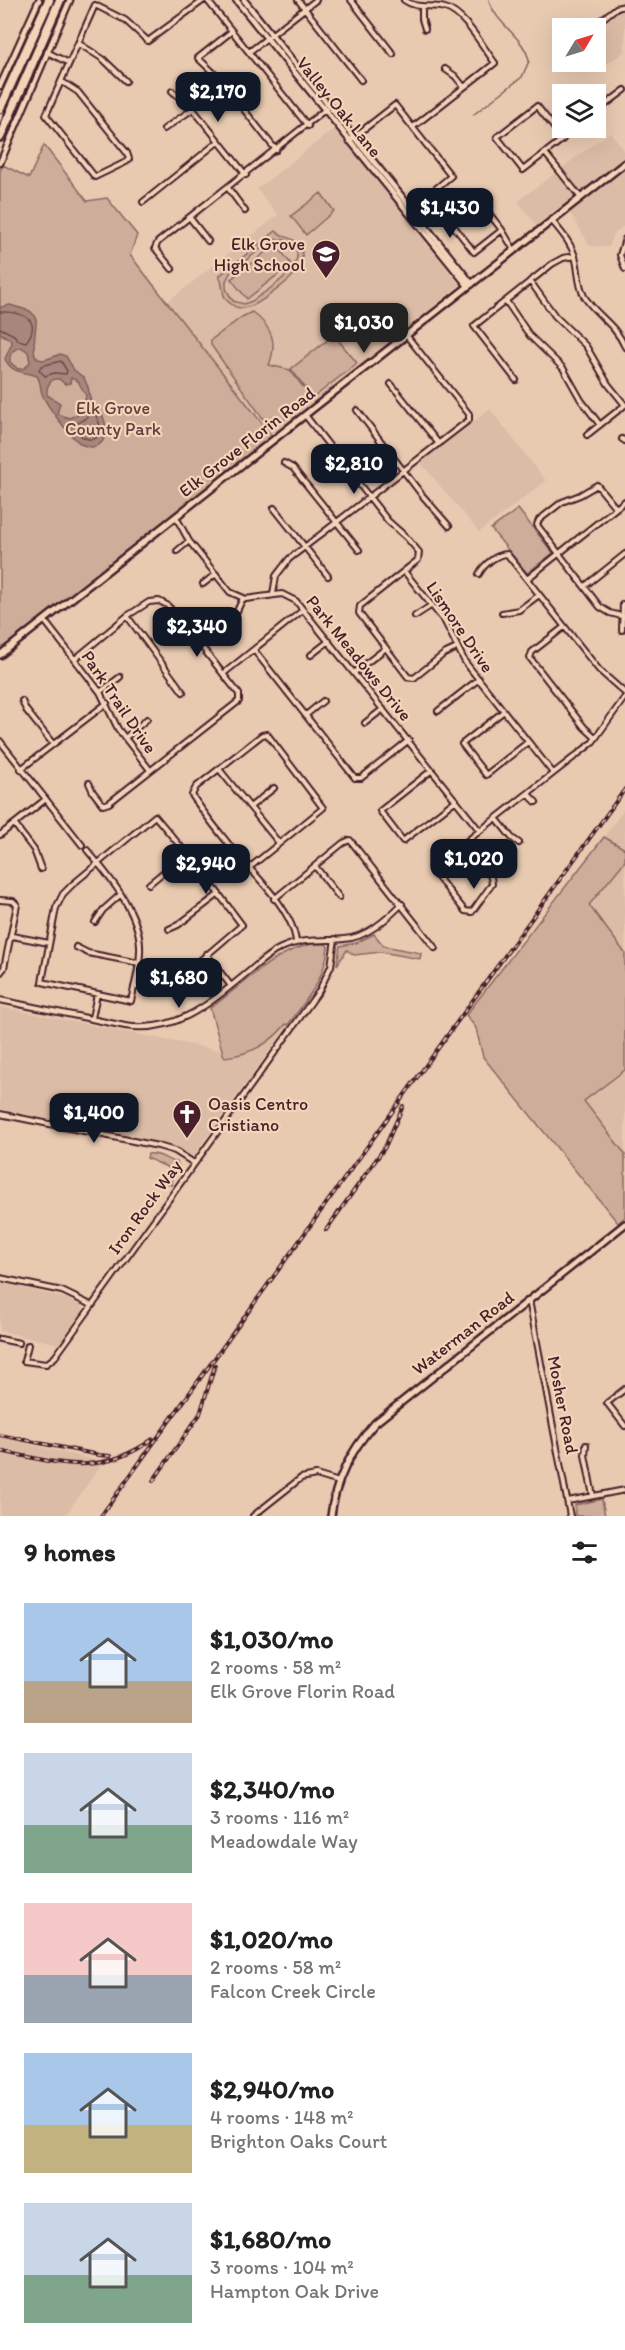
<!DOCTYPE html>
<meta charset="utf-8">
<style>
:root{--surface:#fff;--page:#f6f6f6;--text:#222;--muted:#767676;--accent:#111827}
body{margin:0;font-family:Itim,sans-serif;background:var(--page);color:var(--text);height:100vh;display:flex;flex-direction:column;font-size:22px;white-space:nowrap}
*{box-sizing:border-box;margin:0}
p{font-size:20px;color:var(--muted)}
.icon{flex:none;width:33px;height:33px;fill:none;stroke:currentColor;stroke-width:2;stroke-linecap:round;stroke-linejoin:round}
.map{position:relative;height:1516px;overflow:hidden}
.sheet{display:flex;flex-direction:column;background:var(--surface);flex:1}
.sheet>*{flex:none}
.needle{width:39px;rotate:52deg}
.buttons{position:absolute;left:552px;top:18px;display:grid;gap:12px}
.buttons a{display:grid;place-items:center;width:54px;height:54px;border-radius:0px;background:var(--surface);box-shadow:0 6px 24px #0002;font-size:30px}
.price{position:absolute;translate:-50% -51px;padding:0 14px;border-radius:12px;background:var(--accent);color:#fff;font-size:20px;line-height:39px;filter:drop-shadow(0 2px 3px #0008)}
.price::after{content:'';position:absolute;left:50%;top:36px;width:18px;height:14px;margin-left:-9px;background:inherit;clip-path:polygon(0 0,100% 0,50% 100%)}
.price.selected{background:#222;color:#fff}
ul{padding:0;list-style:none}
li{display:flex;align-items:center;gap:18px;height:150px;padding:0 24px}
li span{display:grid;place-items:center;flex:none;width:168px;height:120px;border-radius:0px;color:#555}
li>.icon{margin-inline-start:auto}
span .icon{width:72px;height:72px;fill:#fffc;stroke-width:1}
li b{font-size:26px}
h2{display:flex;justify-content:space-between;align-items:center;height:72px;padding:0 24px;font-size:26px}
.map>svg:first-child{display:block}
.built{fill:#dbbca6}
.green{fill:#ceae9a;stroke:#8c6662;stroke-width:1.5;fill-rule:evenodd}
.water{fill:#a9867b;stroke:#835d5b;stroke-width:1.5;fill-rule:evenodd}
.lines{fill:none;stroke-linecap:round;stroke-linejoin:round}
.shore{stroke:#70484b;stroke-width:1.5}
.stream{stroke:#835d5b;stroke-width:1.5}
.minor-casing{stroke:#4a1f2b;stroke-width:8}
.tertiary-casing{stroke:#4a1f2b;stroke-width:9}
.secondary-casing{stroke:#4a1f2b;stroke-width:10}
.motorway-casing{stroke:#4a1f2b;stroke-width:12}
.minor{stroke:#f2d5b9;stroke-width:4}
.tertiary{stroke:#f2d5b9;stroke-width:4.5}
.secondary{stroke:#f2d5b9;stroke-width:5}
.motorway{stroke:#f2d5b9;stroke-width:8}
.rail-casing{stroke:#4a1f2b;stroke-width:4}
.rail{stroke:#f2d5b9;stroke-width:1.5;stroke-dasharray:4.5;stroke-linecap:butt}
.labels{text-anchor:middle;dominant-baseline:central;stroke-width:4.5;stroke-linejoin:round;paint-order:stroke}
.street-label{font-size:18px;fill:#4a1f2b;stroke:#f2d5b9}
.poi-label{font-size:18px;fill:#4a1f2b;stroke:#f2d5b9;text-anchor:end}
.park-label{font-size:18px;fill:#643c41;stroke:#f2d5b9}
</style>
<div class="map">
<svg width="625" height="1516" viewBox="0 0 625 1516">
<rect width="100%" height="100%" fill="#e8cab1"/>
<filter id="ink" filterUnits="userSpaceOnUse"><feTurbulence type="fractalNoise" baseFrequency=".0167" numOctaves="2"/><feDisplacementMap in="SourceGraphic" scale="12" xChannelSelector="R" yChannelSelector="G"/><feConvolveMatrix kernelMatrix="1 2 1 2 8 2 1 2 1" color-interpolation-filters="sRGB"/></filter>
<g filter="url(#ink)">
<path class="built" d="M619,7L625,12V51L598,71L591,62H596V28H592Z
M335,128L460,285L272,436L167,302L278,215L257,189Z
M610,132L625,151V158L536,225L518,201Z
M625,170V225L614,234L609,247L590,246L570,213Z
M490,409L546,481L479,532L421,463Z
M625,808V849L604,837Z
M625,861V953L589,905Z
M0,1007L222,1051L224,1057L265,1044L286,1024L288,1025L194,1155L191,1156L174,1147L155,1141L0,1109Z
M625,1070V1154L584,1101Z
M0,1283L65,1298L82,1306L83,1311L59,1344L0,1331Z
M0,1437L12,1440L103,1462L65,1516H0Z"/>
<path class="green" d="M44,145L87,201L107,198L137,235L130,255L272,436L226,472L227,474L0,650V171L3,165L29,178Z
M321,193L334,211L306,235L291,216Z
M276,231C283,239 296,236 301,249C303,255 302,262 299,268C295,277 259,305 248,307C242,309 236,308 231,304C219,296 225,285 219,276ZM277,239C284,239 290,241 294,246C309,266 266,291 252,301L244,304L233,301L226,289V281L230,273L268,243Z
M276,244L291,264L247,299L231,279Z
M252,312C272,327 278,342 269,365L290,370L311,397L273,428L269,427L211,345V340L242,317Z
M334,335L357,363L313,398L291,369Z
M518,509L553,553L527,573L491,529Z
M604,837L625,849V861L589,905L625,953V1070L584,1101L625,1154V1217L618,1223L483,1057L476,1028L466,1015Z
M374,934L384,946L421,953L420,959L381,952L354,955L347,950L337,965L340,946L356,943Z
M312,944H325L328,946C326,978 306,1000 288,1025L286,1024C270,1044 249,1055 224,1057L210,1008C244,985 270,953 312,944Z
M148,1154C160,1152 166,1161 177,1162L179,1167L172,1176L171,1185L161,1180L164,1174L168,1173L169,1168L147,1158Z
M602,1499L605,1516H575V1505Z"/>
<path class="water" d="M10,305L30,311L36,317C38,329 25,366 47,359C51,358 56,356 60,354L66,356L74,370L84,378L88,387L91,403C115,418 108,456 83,445C71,439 47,406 42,394C40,387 41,382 37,376C23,371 12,374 5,359L12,343L11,340L0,333V307ZM21,347L28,352L30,362L25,368L18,369L10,362C9,353 13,349 21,347ZM71,378L78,381L86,396L82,413L69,418L57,414L60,403L47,395C46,388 48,383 54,379H59L65,384L70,383Z"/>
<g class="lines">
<path class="shore" d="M0,312C20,311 44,319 26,342L18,340L14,335L0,328
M61,361L67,371L66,374L54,373L45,376L39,370L41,366Z
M90,412H94C99,420 103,429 96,438C85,442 79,435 73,426L86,418Z"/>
<path class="stream" d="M473,115L522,77L529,61C525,37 495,24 489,0"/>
<g class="minor-casing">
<path id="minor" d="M207,0L308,126
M298,0L361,80
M351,0L393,54
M404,0C418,10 430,4 445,8C464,13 483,47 495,63L413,127
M422,7V19L425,29
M591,28L616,8L625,6
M232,31L198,58L218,77L276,150
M78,43L103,59L126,81
M47,52L69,63
M249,52L316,0
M445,69L455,76L464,87
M61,81L78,92L127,153L129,159L126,162L95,177L46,115L95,5L125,20L148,41L204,0
M172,91L193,109L246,175
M537,106L563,139L523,170L497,137Z
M597,111L625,90
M164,129L193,109
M349,141L395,105L451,176L411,209
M545,153L581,198
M228,188L245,211
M143,202L219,141
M480,202L502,230L474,252L452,224Z
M190,218L208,241
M552,221C562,233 572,244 576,260C579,273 578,285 584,296C596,316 614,322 625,347
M502,230L514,250
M625,239L620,255L625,269
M172,269L155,248L158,242L326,109
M530,281L555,316L586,346L608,384L625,405
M506,301L530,336L563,368L581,400L600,425
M516,380L474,326L552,264L563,258L575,256
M391,384L439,444
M357,410L422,495L449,526
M305,415L388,521L406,537L419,552L418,560L360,606L359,613L408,677L414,678L444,654L457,648
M587,435L625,405
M622,439L625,441
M284,463L293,468L359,550
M274,508L328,576
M616,508L597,485L580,495L562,502L539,520L537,525L600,607L610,613L625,617
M176,517L189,541L230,592L246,599L282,594L296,601L480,831
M177,551L189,541
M404,571L445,622L465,662L553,773
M479,574C484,564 497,554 507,554L599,670L625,693
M527,579L625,501
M203,584L216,574
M585,586L625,554
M273,594L276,576L289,559L469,420V414L406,335
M502,613L519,610L539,595
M127,616L183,692
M415,616L432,605
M230,617L237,611L243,598
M44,620L100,692L118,729L150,770
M564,627L532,652L530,658L584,727L596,738
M622,630L623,604
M254,650L355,778H361L409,740
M311,655L329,641
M75,659L127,616L149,602L159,601L167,605L179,618L239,694V701L109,803L103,805L93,792L89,783
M355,672L386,648
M223,674L303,610
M100,692L120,677
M22,701L26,710L53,744
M438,711L479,679
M504,711L462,744L486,775L528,742
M306,715L323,701
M365,723L383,709
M125,738L147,719
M0,741L82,845
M21,769L107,703
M219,769L279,843
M432,770L380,811L403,841L456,800
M528,794L536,802
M250,807L274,788
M496,818L512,838L519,843
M15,825L34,850L41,869
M0,835L46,799
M465,843L491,877L492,884L472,912L465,911L435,874V866L592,743L625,697
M87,850C109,876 139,912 140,946C141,964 135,983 131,1001L42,982L56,908L63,894L73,884L155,816L203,873L242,925C211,950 177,989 134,987
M315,866L339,897
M249,868L323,808L267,734L262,735L196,787L192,795C204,814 220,833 234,851C255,875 293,910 296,942
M203,873L233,849
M149,884L187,853
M274,899L343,843L350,840L435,948
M0,900L13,901L17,905L4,968L0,973
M95,922L103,910L120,895
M169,929L178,925L219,894
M12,936L49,943
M76,947L88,953L139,963
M206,954L231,986
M0,1000L125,1026C176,1034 210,1003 247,973C258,964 268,954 281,948C305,937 319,942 344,939C366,938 387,919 402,904
M92,1018L97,994
M0,1114L158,1146L175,1151L194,1163
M0,1278L62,1291L91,1305
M529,1300L570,1516
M0,1339L19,1343
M28,1345L24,1361L46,1364L55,1357L319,991L331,966L335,939
M625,1389L607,1403L625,1426
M586,1445L585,1455L593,1496
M568,1501L625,1490
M253,1516L301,1478L316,1475L339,1482"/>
</g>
<g class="tertiary-casing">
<path id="tertiary" d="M236,0L468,286
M244,0L472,284
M0,86L39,0
M0,163L70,0"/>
</g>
<g class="secondary-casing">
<path id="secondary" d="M0,655L625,163
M331,1516C335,1480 352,1449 375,1423L625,1224"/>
</g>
<g class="motorway-casing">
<path id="motorway" d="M0,108L49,0
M0,137L60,0"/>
</g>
<use href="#minor" class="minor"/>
<use href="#tertiary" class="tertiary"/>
<use href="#secondary" class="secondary"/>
<use href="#motorway" class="motorway"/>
<g class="rail-casing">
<path id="rail" d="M326,1230L385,1147L403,1106
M0,1435L99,1455L110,1456
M0,1451C60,1463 98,1478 153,1439
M153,1481L200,1414L215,1365
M101,1516L625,789"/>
</g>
<use href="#rail" class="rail"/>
</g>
</g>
<defs>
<g id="school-pin" transform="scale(1.5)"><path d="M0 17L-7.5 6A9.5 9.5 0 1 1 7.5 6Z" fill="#4a1f2b" stroke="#f2d5b9"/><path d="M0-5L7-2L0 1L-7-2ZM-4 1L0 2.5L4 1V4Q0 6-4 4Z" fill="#fff"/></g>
<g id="church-pin" transform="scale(1.5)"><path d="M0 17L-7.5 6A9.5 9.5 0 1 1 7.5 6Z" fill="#4a1f2b" stroke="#f2d5b9"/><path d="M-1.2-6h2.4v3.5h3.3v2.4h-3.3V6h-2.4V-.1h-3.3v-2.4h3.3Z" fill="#fff"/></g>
</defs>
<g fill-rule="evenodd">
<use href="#school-pin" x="326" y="254"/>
<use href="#church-pin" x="187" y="1114"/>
</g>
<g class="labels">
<g class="street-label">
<text transform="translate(339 107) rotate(51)">Valley Oak Lane</text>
<text transform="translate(247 442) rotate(-38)">Elk Grove Florin Road</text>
<text transform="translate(460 627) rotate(56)">Lismore Drive</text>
<text transform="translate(359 658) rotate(51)">Park Meadows Drive</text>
<text transform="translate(119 702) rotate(56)">Park Trail Drive</text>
<text transform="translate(145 1207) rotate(-54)">Iron Rock Way</text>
<text transform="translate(463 1333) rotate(-38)">Waterman Road</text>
<text transform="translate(563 1405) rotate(79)">Mosher Road</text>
</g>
<g class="poi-label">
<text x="305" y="244">Elk Grove<tspan x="305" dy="21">High School</tspan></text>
<text x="208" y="1104" text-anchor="start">Oasis Centro<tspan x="208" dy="21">Cristiano</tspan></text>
</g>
<g class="park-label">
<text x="113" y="408">Elk Grove<tspan x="113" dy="21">County Park</tspan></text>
</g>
</g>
</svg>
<div class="buttons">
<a><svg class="needle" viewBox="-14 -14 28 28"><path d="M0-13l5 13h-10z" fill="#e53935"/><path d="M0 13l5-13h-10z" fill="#767676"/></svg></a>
<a><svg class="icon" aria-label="layers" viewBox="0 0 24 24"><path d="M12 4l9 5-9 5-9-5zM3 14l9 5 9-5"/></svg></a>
</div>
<b class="price" style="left:218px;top:123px">$2,170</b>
<b class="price" style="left:450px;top:239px">$1,430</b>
<b class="price selected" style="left:364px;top:354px">$1,030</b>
<b class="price" style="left:354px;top:495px">$2,810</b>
<b class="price" style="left:197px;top:658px">$2,340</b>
<b class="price" style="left:474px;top:890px">$1,020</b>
<b class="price" style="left:206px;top:895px">$2,940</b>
<b class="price" style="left:179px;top:1009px">$1,680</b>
<b class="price" style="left:94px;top:1144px">$1,400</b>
</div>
<section class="sheet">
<h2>9 homes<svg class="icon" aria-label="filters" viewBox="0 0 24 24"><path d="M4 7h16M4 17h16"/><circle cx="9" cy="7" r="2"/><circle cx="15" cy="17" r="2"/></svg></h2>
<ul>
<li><span style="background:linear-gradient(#a9c7e8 65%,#b9a48a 0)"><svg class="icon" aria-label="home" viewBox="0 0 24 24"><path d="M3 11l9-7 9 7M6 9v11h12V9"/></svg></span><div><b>$1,030/mo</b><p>2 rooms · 58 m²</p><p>Elk Grove Florin Road</p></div></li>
<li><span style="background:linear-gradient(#c9d6e8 60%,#7fa58c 0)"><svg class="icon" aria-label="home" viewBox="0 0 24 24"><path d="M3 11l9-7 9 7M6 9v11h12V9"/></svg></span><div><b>$2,340/mo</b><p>3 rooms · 116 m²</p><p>Meadowdale Way</p></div></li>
<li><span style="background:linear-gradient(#f6c9c9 60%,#9aa5b1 0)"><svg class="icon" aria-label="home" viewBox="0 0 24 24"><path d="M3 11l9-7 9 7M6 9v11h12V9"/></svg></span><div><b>$1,020/mo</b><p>2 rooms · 58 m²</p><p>Falcon Creek Circle</p></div></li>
<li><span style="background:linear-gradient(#a9c7e8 60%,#c2b280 0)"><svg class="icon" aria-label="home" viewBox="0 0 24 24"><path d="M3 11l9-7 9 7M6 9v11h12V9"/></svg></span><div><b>$2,940/mo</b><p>4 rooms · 148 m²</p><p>Brighton Oaks Court</p></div></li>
<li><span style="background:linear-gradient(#c9d6e8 60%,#7fa58c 0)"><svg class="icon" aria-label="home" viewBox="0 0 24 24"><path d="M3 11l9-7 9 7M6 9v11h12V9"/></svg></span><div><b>$1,680/mo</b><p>3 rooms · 104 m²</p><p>Hampton Oak Drive</p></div></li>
</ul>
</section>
